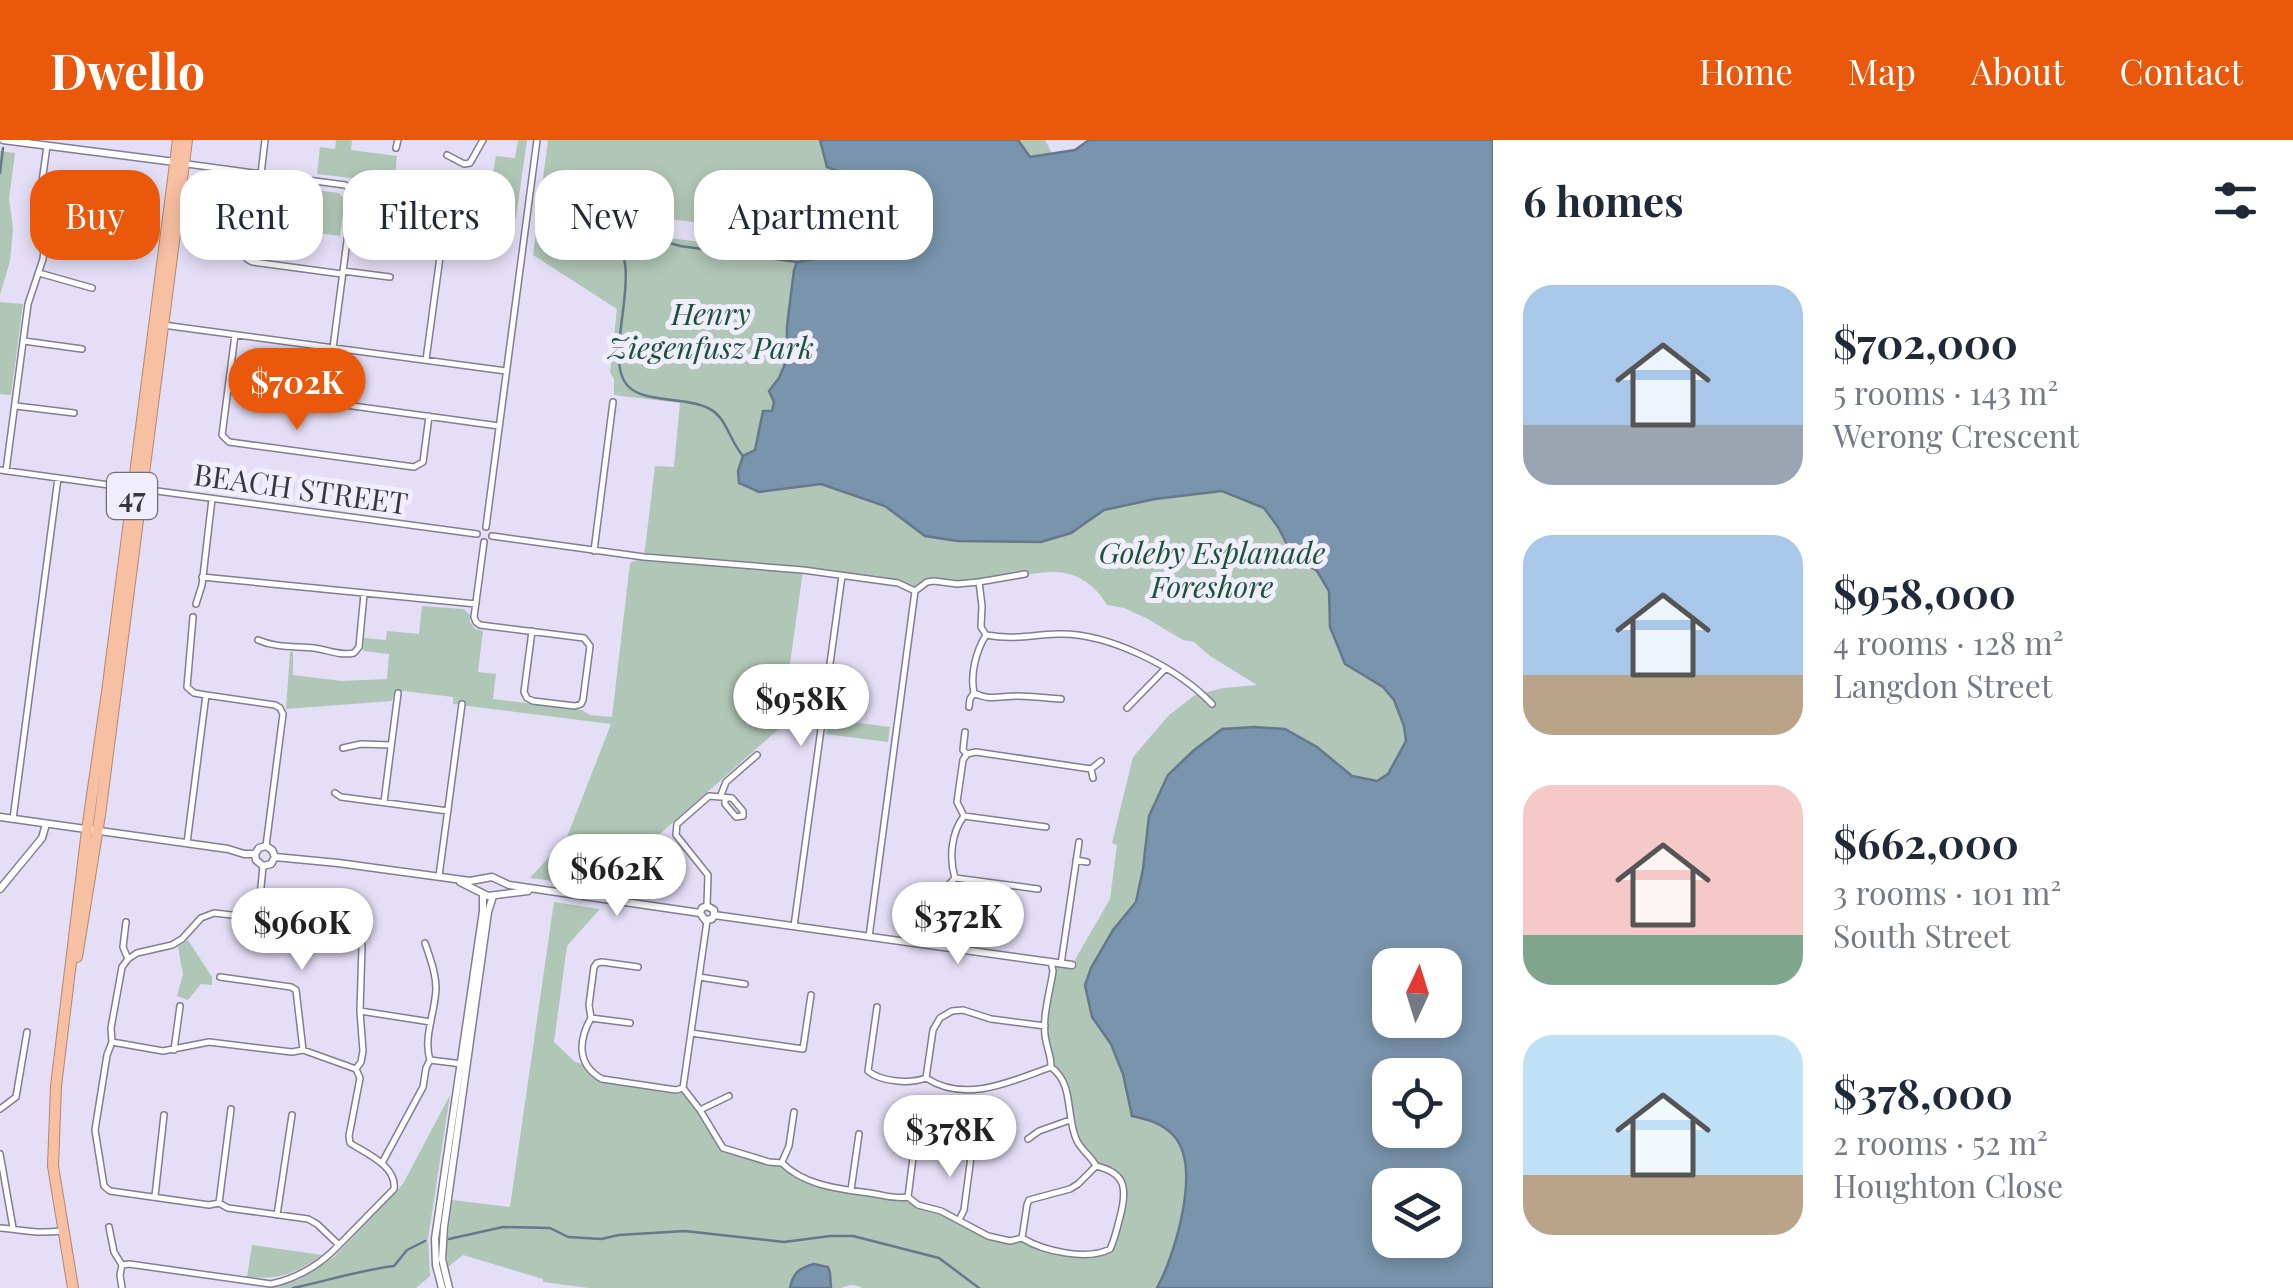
<!DOCTYPE html>
<meta charset="utf-8">
<style>
:root{--surface:#fff;--page:#f2f2f3;--text:#1f2937;--muted:#747a83;--accent:#ea580c}
body{margin:0;font-family:"Playfair Display",serif;background:var(--page);color:var(--text);height:100vh;display:flex;flex-direction:column;font-size:38px;white-space:nowrap}
*{box-sizing:border-box;margin:0}
p{font-size:32px;color:var(--muted)}
.icon{flex:none;width:55px;height:55px;fill:none;stroke:currentColor;stroke-width:2;stroke-linecap:round;stroke-linejoin:round}
.map{position:relative;flex:1;overflow:hidden}
.sheet{display:flex;flex-direction:column;background:var(--surface);width:800px}
.sheet>*{flex:none}
.hud{position:absolute;left:30px;top:30px;width:950px;height:90px;display:flex;gap:20px}
.needle{width:65px;rotate:4deg}
.controls{position:absolute;left:1372px;top:808px;display:grid;gap:20px}
.controls a{display:grid;place-items:center;width:90px;height:90px;border-radius:20px;background:var(--surface);box-shadow:0 5px 15px #0003;font-size:50px}
.price{position:absolute;translate:-50% -85px;padding:0 22px;border-radius:35px;background:#fff;color:#222;font-size:32px;line-height:65px;filter:drop-shadow(0 2px 5px #0008)}
.price::after{content:'';position:absolute;left:50%;top:60px;width:30px;height:22px;margin-left:-15px;background:inherit;clip-path:polygon(0 0,100% 0,50% 100%)}
.price.selected{background:var(--accent);color:#fff}
ul{padding:0;list-style:none}
li{display:flex;align-items:center;gap:30px;height:250px;padding:0 30px}
li span{display:grid;place-items:center;flex:none;width:280px;height:200px;border-radius:30px;color:#555}
li>.icon{margin-inline-start:auto}
span .icon{width:120px;height:120px;fill:#fffc;stroke-width:1}
li b{font-size:42px}
h2{display:flex;justify-content:space-between;align-items:center;height:120px;padding:0 30px;font-size:42px}
.tag{padding:0 35px;border-radius:30px;background:var(--surface);box-shadow:0 5px 15px #0003;font-size:35px;line-height:90px}
.tag.selected{background:var(--accent);color:#fff}
header{display:flex;align-items:center;gap:60px;box-sizing:border-box;height:140px;padding:0 50px;background:var(--accent);color:#fff}
header strong{font-size:48px}
nav{display:flex;gap:55px;margin-inline-start:auto;font-size:35px}
main{display:flex;flex:1;min-height:0}
.map>svg:first-child{display:block}
.green{fill:#b0c6b7;fill-rule:evenodd}
.water{fill:#7994ac;stroke:#66788b;stroke-width:2.5;fill-rule:evenodd}
.lines{fill:none;stroke-linecap:round;stroke-linejoin:round}
.stream{stroke:#66788b;stroke-width:2.5}
.minor-casing{stroke:#817d92;stroke-width:8}
.tertiary-casing{stroke:#817d92;stroke-width:9}
.trunk-casing{stroke:#b48571;stroke-width:12}
.minor{stroke:#fff;stroke-width:5}
.tertiary{stroke:#fff;stroke-width:6}
.trunk{stroke:#f8c0a3;stroke-width:10}
.labels{text-anchor:middle;dominant-baseline:central;stroke-width:10;stroke-linejoin:round;paint-order:stroke}
.shield{fill:#f0edfc;stroke:#6f6d78;stroke-width:2.5}
.shield-label{font-size:28px;font-weight:bold;fill:#38363f}
.park-label{font-size:30px;font-style:italic;fill:#1c5235;stroke:#f0edfc}
.street-label{font-size:30px;fill:#38363f;stroke:#f0edfc}
</style>
<header>
<strong>Dwello</strong>
<nav><a>Home</a><a>Map</a><a>About</a><a>Contact</a></nav>
</header>
<main>
<div class="map">
<svg width="1493" height="1148" viewBox="0 0 1493 1148">
<rect width="100%" height="100%" fill="#e4dff6"/>
<path class="green" d="M336,0H352L351,10L397,16L395,36L420,39V42L490,51L496,16L515,18L518,0H527L516,78L410,64L409,60L357,53L358,39L317,34L320,7L335,9Z
M548,0H1045L1053,15L1075,10L1089,0L1428,478L1385,715L1390,1100H1445L1493,1148H862C855,1143 849,1145 841,1148H589L543,1142V1139L463,1115L448,1127L446,1111L452,1060L510,1067L554,762L600,769L567,806L554,902L575,922L583,924L596,936L676,950L683,948L723,1008L777,1022L790,1031L821,1045L908,1057L918,1065L941,1071L977,1091L1010,1101L1018,1099L1031,1105L1082,1115L1110,1109L1125,1048L1108,1029L1096,1026L1078,1002L1068,955L1051,927L1045,887L1053,831L1051,822L1072,825L1110,759L1117,705L1112,703L1133,617L1169,575L1195,555L1224,548L1257,545L1210,516L1194,502L1183,500L1146,478L1124,468L1107,465C1073,410 1027,440 977,442C948,443 942,436 915,451L908,446L803,431L781,587L644,708L638,752L530,738L567,697L611,584L453,564V557L395,550L392,561L286,569L290,512H293V535L342,541L387,539L389,514L363,511L364,498L386,500L387,491L419,494L422,466L464,469L470,475V482L475,489L483,491L478,532L496,534L493,559L582,570L590,575L612,577L630,423L644,417L655,326L674,327L680,263L614,255V239L610,232L617,169L533,115ZM614,72L701,83L699,102L612,90Z
M0,11L15,13L9,58L13,89L10,121L0,155Z
M300,48L339,53L345,60L340,96L294,90Z
M0,162L23,164L11,255L0,254Z
M828,579L890,587L888,602L826,594Z
M188,800L212,837V845L201,844L188,860L177,856L183,834L178,807Z
M450,955L428,1099L430,1136L416,1148H265L298,1140L334,1117L403,1044Z
M252,1105L322,1115C295,1134 280,1140 247,1137Z"/>
<path class="water" d="M820,0H1018L1030,17L1075,10L1089,0H1493V1148H1157C1175,1115 1202,1027 1174,996C1162,983 1149,980 1132,976L1123,934L1111,904L1092,877L1085,845L1091,828L1113,790L1136,762L1143,729L1149,676L1168,635L1193,611L1222,589L1254,587L1285,589L1317,607L1352,636L1377,641L1388,634L1406,601L1404,586L1394,560L1383,547L1345,524L1330,487L1329,451L1317,431L1292,414L1278,387L1264,368L1222,351L1155,359L1104,370L1071,393L1041,402L957,401L925,396L885,366L821,344L759,352L739,343L738,331L743,316L755,310L763,271H772L774,262L769,251L779,238L787,219V186L794,130L797,122C821,119 846,112 859,87C865,76 862,59 862,46L853,37L827,27ZM1390,825H1445V880H1390ZM1390,935H1445V990H1390ZM1390,1045H1445V1100H1390Z
M814,1124L828,1127L830,1133L831,1148H790C793,1133 799,1128 814,1124Z"/>
<g class="lines">
<path class="stream" d="M0,33L3,8
M546,81C562,84 592,84 606,92C652,119 600,213 627,245C643,264 685,256 708,268C727,277 729,300 743,316
M660,100L680,106L797,122
M449,1099L503,1087L550,1088L568,1097L601,1099L619,1095L685,1091L784,1102L830,1096H853L939,1118L979,1148
M293,1148C327,1141 360,1130 394,1126L407,1110L425,1101"/>
<g class="minor-casing">
<path id="minor" d="M396,8L398,0
M447,15L464,24L470,23L483,0
M187,24L345,45L350,48L353,55L333,208
M261,34L265,0
M44,90L101,89
M242,102C243,112 243,119 253,122L342,134
M343,131L390,137
M39,133L92,148
M163,185L506,231
M235,195L222,295L229,302L414,327L423,322L429,276
M24,201L82,209
M426,220L445,80
M228,249L499,286
M16,266L74,273
M0,330L131,348
M6,331L28,164L43,119L45,102L40,56L47,6
M142,349L477,394
M486,387L537,0
M492,396L644,417L803,430L898,443L915,451
M484,402L474,477L476,482L480,485L584,498L590,506L583,560L581,564L575,566L533,561L527,558L524,552L532,491
M594,411L613,262
M202,437L476,464
M979,442L982,466L981,487L986,495C976,511 970,534 974,553C989,561 1001,556 1017,556C1031,556 1046,558 1061,559
M915,451L927,442L934,441L957,444L979,442L1025,434
M196,464L202,445L212,359
M986,495C1014,500 1030,495 1057,494C1108,492 1178,528 1212,564
M258,500C276,508 295,506 314,508C328,510 340,516 354,513L359,507L364,454
M206,555L275,565L280,568L283,574L266,706
M969,567L970,559L974,553
M1127,568L1165,529
M965,592L963,610L967,614
M343,608L361,604L391,605
M1093,638L1091,629L1101,621
M335,653L341,657L448,671
M721,655L726,642L757,615
M384,662L398,553
M964,676L1046,687
M13,679L58,338
M187,703L206,555L194,553L187,547L193,477
M1076,720L1087,722
M439,736L462,564
M955,738L1038,749
M707,765L708,735L676,695L677,684L709,656L732,658L743,671V676L736,677L725,664V658
M214,773L345,788L360,798L362,806L360,871L363,911L361,922L356,929L360,938L349,996L350,1003C367,1014 397,1026 394,1049L339,1105L317,1084L308,1079L228,1068L219,1063L209,1065L110,1051L104,1046L95,990L107,915L112,902L111,888L122,827L128,819L137,813L172,805L182,799L201,778Z
M258,778L263,726
M707,781L683,948L700,970L723,1008L769,1022L782,1023C806,1047 843,1049 875,1054C887,1056 896,1059 908,1057L918,1065L941,1071L988,1096L1010,1101L1022,1098C1043,1111 1087,1121 1110,1109C1115,1099 1117,1088 1120,1077C1127,1050 1127,1033 1096,1026C1091,1016 1082,1011 1077,1001C1065,976 1075,945 1051,927C1051,916 1048,911 1046,901C1041,880 1050,852 1053,831L1051,822
M126,782L123,807L128,819
M794,786L842,436
M869,797L915,451
M937,806L945,749L955,738C949,718 951,693 964,676L957,662L963,620L967,614L976,612L1091,629
M1061,824L1079,702
M638,827L602,822L597,823L594,827L589,865L591,878C578,901 577,925 602,939L676,950L683,948
M220,837L291,847L296,850L303,910
M699,837L745,844
M877,867L868,931C881,942 910,944 926,938C966,964 1012,941 1051,927
M360,871L431,882
M591,878L630,883
M691,893L803,909L811,855
M112,902L163,911L209,902L292,912L303,910L356,929
M174,910L180,866
M430,920L462,924
M926,938L933,890L940,878L952,871L963,870L991,879L1045,886
M0,969L16,957L27,892
M700,970L729,956
M1028,999L1039,991L1070,980
M0,1014L13,1088
M782,1022L789,1006L794,972
M382,1023L423,947L426,928L430,920C423,898 435,873 436,849C436,833 430,818 425,803
M851,1050L859,994
M155,1056L164,975
M908,1057L915,1002
M219,1063L231,969
M277,1075L292,975
M959,1080L964,1070L972,1009
M109,1087L114,1112L122,1125L120,1135L122,1148
M0,1088C24,1090 35,1094 61,1091
M1022,1098L1027,1065L1029,1060L1070,1049L1078,1044L1096,1026
M122,1125L129,1124L271,1144C299,1138 320,1125 339,1105"/>
</g>
<g class="tertiary-casing">
<path id="tertiary" d="M3,0L175,22
M0,677L228,709L244,714H255L259,708L266,706L272,710L275,717L338,723L470,741L492,737L509,745L700,773L705,780L712,779L714,775
M255,714L256,720L263,726L271,724L275,717
M460,742L488,756L528,751
M0,749L42,698L46,684
M700,773L702,768L707,766L714,770V775L1072,825
M442,1148L436,1125L435,1099L483,771V754
M449,1148L442,1119L444,1087L488,772L493,756"/>
</g>
<g class="trunk-casing">
<path id="trunk" d="M77,817L100,675L187,0
M73,1148L53,1026L56,946L87,690L107,552L178,0"/>
</g>
<use href="#minor" class="minor"/>
<use href="#tertiary" class="tertiary"/>
<use href="#trunk" class="trunk"/>
</g>
<g class="labels">
<rect class="shield" x="107" y="333" width="50" height="46" rx="8"/>
<g class="shield-label">
<text x="132" y="356">47</text>
</g>
<g class="park-label">
<text x="711" y="173">Henry<tspan x="711" dy="34">Ziegenfusz Park</tspan></text>
<text x="1212" y="412">Goleby Esplanade<tspan x="1212" dy="34">Foreshore</tspan></text>
</g>
<g class="street-label">
<text transform="translate(301 348) rotate(8)">BEACH STREET</text>
</g>
</g>
</svg>
<div class="controls">
<a><svg class="needle" viewBox="-14 -14 28 28"><path d="M0-13l5 13h-10z" fill="#e53935"/><path d="M0 13l5-13h-10z" fill="#747a83"/></svg></a>
<a><svg class="icon" aria-label="locate" viewBox="0 0 24 24"><circle cx="12" cy="12" r="6"/><path d="M12 2v4M12 18v4M2 12h4M18 12h4"/></svg></a>
<a><svg class="icon" aria-label="layers" viewBox="0 0 24 24"><path d="M12 4l9 5-9 5-9-5zM3 14l9 5 9-5"/></svg></a>
</div>
<b class="price selected" style="left:297px;top:293px">$702K</b>
<b class="price" style="left:801px;top:609px">$958K</b>
<b class="price" style="left:617px;top:779px">$662K</b>
<b class="price" style="left:958px;top:827px">$372K</b>
<b class="price" style="left:302px;top:833px">$960K</b>
<b class="price" style="left:950px;top:1040px">$378K</b>
<div class="hud">
<a class="tag selected">Buy</a>
<a class="tag">Rent</a>
<a class="tag">Filters</a>
<a class="tag">New</a>
<a class="tag">Apartment</a>
</div>
</div>
<section class="sheet">
<h2>6 homes<svg class="icon" aria-label="filters" viewBox="0 0 24 24"><path d="M4 7h16M4 17h16"/><circle cx="9" cy="7" r="2"/><circle cx="15" cy="17" r="2"/></svg></h2>
<ul>
<li><span style="background:linear-gradient(#a9c7e8 70%,#9aa5b1 0)"><svg class="icon" aria-label="home" viewBox="0 0 24 24"><path d="M3 11l9-7 9 7M6 9v11h12V9"/></svg></span><div><b>$702,000</b><p>5 rooms · 143 m²</p><p>Werong Crescent</p></div></li>
<li><span style="background:linear-gradient(#a9c7e8 70%,#b9a48a 0)"><svg class="icon" aria-label="home" viewBox="0 0 24 24"><path d="M3 11l9-7 9 7M6 9v11h12V9"/></svg></span><div><b>$958,000</b><p>4 rooms · 128 m²</p><p>Langdon Street</p></div></li>
<li><span style="background:linear-gradient(#f6c9c9 75%,#7fa58c 0)"><svg class="icon" aria-label="home" viewBox="0 0 24 24"><path d="M3 11l9-7 9 7M6 9v11h12V9"/></svg></span><div><b>$662,000</b><p>3 rooms · 101 m²</p><p>South Street</p></div></li>
<li><span style="background:linear-gradient(#bfe0f5 70%,#b9a48a 0)"><svg class="icon" aria-label="home" viewBox="0 0 24 24"><path d="M3 11l9-7 9 7M6 9v11h12V9"/></svg></span><div><b>$378,000</b><p>2 rooms · 52 m²</p><p>Houghton Close</p></div></li>
</ul>
</section>
</main>
